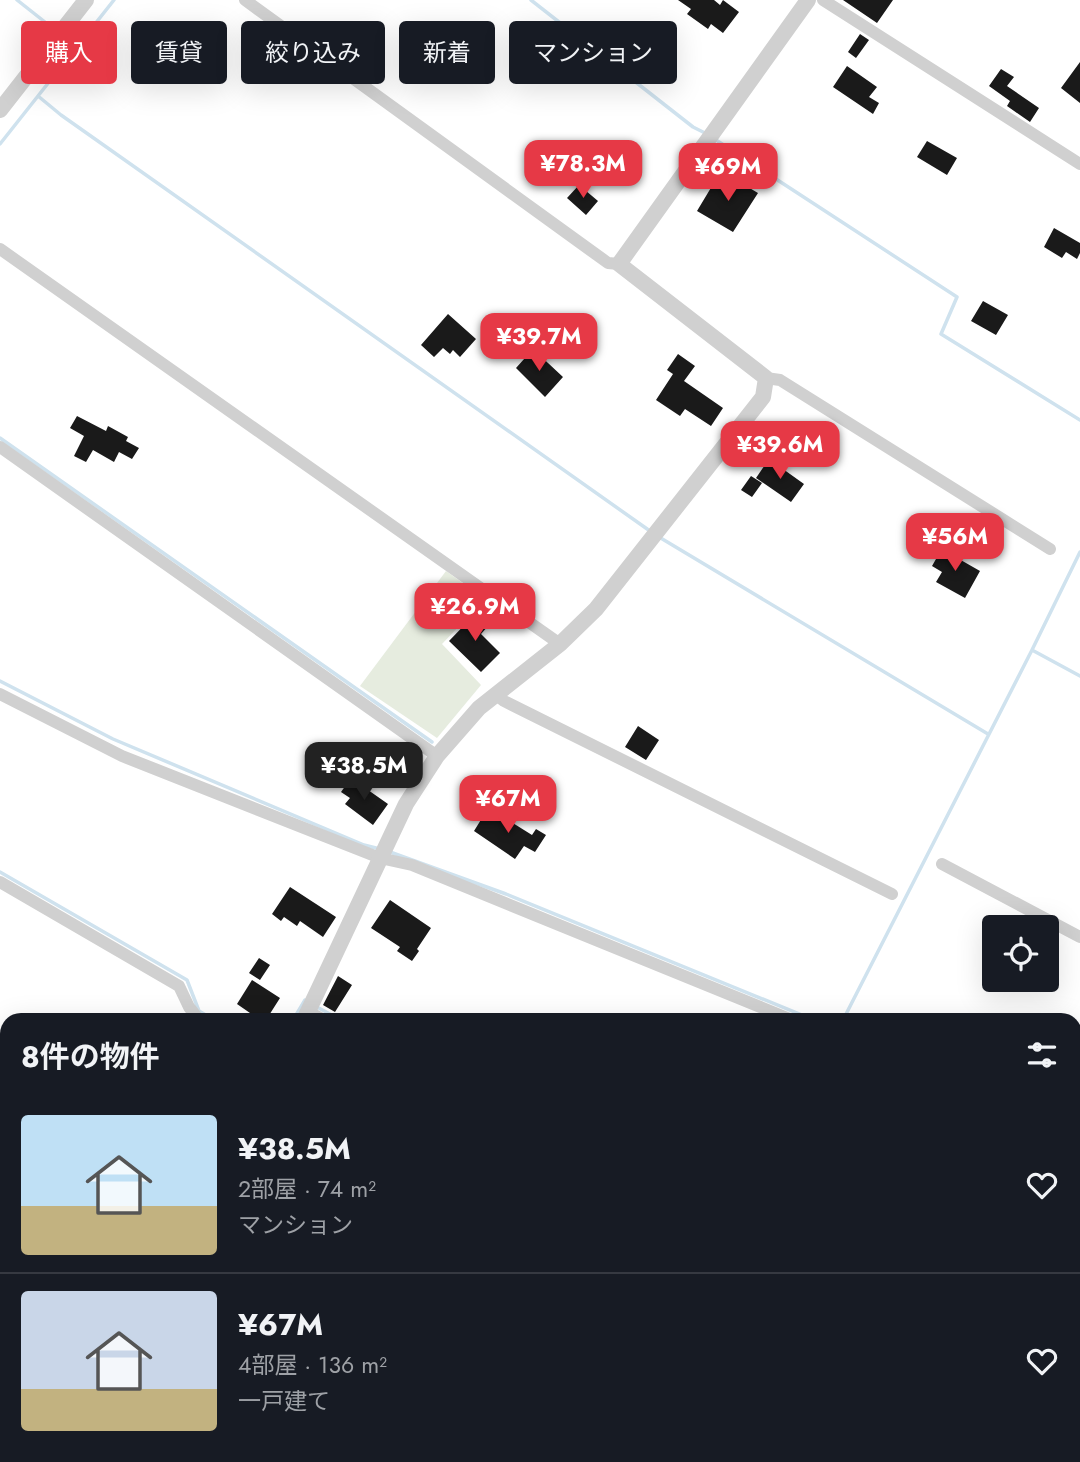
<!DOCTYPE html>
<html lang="ja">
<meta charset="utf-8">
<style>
:root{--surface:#171b24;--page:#20242c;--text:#f1f3f6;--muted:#9ea1a6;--line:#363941;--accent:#e63946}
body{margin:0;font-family:Jost,"Noto Sans JP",sans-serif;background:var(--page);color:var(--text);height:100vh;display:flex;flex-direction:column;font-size:26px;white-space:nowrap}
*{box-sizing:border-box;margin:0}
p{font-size:23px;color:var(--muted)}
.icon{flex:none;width:38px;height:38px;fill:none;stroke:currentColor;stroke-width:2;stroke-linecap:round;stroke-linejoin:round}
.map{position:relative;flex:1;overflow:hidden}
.drawer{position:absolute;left:0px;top:1013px;width:1082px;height:450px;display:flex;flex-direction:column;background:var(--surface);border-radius:21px 21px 0 0;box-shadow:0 7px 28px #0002}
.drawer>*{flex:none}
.guide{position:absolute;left:21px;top:21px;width:700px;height:63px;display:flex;gap:14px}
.fabs{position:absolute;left:982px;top:915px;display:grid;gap:14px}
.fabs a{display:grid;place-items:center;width:77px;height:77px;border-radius:7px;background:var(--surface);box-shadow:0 7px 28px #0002;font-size:35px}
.price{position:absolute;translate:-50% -60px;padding:0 16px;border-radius:14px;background:var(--accent);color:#fff;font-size:23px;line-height:46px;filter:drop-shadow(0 2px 4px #0008)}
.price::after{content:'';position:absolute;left:50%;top:42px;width:21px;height:16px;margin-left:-10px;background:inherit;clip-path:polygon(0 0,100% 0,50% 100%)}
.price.selected{background:#222;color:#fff}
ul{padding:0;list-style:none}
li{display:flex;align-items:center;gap:21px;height:175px;padding:0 21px}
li+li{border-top:2px solid var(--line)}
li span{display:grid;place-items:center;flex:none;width:196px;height:140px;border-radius:7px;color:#555}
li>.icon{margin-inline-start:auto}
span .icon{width:84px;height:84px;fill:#fffc;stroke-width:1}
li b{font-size:30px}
h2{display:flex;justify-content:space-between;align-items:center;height:84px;padding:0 21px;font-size:30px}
.chip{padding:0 24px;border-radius:7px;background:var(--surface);box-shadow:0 7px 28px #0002;font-size:24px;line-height:63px}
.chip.selected{background:var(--accent);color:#fff}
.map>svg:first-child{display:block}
.green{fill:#e6ecdf}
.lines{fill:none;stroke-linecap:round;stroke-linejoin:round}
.stream{stroke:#cfe2ee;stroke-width:3.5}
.building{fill:#1a1a1a}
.minor{stroke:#d0d0d0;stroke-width:12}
.tertiary{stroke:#d0d0d0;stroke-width:16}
</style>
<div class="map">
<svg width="1080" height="1462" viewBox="0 0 1080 1462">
<rect width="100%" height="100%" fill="#fff"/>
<path class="green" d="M446,571L485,599L442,644L481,685L437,738L360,686Z"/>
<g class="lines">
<path class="stream" d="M17,0L50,26
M531,0L693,127L707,134
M38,96L61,115L650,531
M713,138L957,297L941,334L1080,420
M0,144L114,0
M0,438L432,742
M659,537L988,734
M1080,552L1032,650L1080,676
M0,681L113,739L364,845L380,849
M390,852L506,894L814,1020
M0,872L187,980L199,1011L214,1020
M315,1006L341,1020
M293,1020L305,1000
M843,1020L1032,650
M0,1046L7,1050
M1074,1164L1080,1168
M1074,1389L1080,1392
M0,1408L7,1412
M612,1462L615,1456"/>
</g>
<path class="building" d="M678,0H714L720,5L723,0L739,12L723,33L711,24L708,29L687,14L691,9Z
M843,0H893L877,23Z
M860,34L869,40L856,58L848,52Z
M1080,62V103L1061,88Z
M847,66L877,87L869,97L879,103L873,114L833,87Z
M1001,69L1014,77L1007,86L1039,108L1030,122L1007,106L1010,101L989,86Z
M927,141L957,158L947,175L917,157Z
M731,177L758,193L733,232L697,211L715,181L725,187Z
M579,185L598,201L586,215L567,198Z
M1054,228L1080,243V253L1077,259L1066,252L1062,258L1044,247Z
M983,301L1008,315L996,335L971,321Z
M448,314L476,339L460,357L453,350L450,354L443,348L434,357L421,345Z
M533,349L563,377L545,397L516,368Z
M678,354L695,366L684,381L723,408L711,426L685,409L680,416L656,400L673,374L667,370Z
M77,416L106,431L108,426L128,437L126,441L139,448L132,459L119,452L114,462L93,450L86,462L74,456L84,436L70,428Z
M769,459L804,484L791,502L756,478Z
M751,476L762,483L752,497L741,490Z
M944,545L954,551L952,555L980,571L965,598L936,582L942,572L932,566Z
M476,613L489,625L481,634L500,653L481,672L449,641Z
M638,726L659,740L646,760L625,747Z
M351,778L388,804L373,825L345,804L350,798L341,792Z
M487,810L499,817L500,815L532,835L536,829L546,835L535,852L524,846L515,859L474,831Z
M290,887L336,917L323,937L300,921L297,926L284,917L281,921L272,914Z
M390,900L431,928L417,949L419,951L412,961L397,951L400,947L371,928Z
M259,958L270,965L260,980L249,973Z
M338,976L352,985L335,1012L323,1005Z
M252,980L280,998L266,1020H245L250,1013L237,1004Z"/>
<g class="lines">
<path class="minor" d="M245,0L608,263L619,264
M823,0L1080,164
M0,249L560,644
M766,378L780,380L1050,549
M0,447L437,756
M0,694L122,756L380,858L412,865L792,1020
M495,694L504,701L892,894
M942,864L1080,937
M0,882L179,986L189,1007L199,1020
M309,1012L324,1020
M1074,1175L1080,1178
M868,1456L878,1462
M78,1462L80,1456
M626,1462L629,1456"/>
<path class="tertiary" d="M0,110L86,0
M304,1020L406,804L437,756L479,708L560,644L596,609L763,397L766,378L619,264L808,0
M0,1257L7,1261
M306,1456L315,1462"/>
</g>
</svg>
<div class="fabs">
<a><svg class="icon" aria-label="locate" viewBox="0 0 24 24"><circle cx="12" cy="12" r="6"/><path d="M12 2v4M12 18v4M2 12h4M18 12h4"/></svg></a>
</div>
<b class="price" style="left:583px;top:200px">¥78.3M</b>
<b class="price" style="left:728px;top:203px">¥69M</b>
<b class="price" style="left:539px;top:373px">¥39.7M</b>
<b class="price" style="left:780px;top:481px">¥39.6M</b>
<b class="price" style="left:955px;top:573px">¥56M</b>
<b class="price" style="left:475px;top:643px">¥26.9M</b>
<b class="price selected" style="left:364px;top:802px">¥38.5M</b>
<b class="price" style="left:508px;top:835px">¥67M</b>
<div class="guide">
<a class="chip selected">購入</a>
<a class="chip">賃貸</a>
<a class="chip">絞り込み</a>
<a class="chip">新着</a>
<a class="chip">マンション</a>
</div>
<section class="drawer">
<h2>8件の物件<svg class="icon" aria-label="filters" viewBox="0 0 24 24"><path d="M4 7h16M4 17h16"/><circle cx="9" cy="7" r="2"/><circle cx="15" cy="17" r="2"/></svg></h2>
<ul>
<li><span style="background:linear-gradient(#bfe0f5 65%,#c2b280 0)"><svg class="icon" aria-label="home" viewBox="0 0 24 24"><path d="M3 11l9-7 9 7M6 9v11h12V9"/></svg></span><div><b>¥38.5M</b><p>2部屋 · 74 m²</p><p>マンション</p></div><svg class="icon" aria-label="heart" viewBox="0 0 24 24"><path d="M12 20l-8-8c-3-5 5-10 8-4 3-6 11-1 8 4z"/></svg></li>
<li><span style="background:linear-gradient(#c9d6e8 70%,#c2b280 0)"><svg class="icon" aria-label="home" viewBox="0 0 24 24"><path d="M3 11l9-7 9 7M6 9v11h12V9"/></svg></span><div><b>¥67M</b><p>4部屋 · 136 m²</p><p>一戸建て</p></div><svg class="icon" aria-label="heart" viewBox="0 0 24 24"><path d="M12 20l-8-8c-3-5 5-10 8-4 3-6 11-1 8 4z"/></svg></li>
</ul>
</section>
</div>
